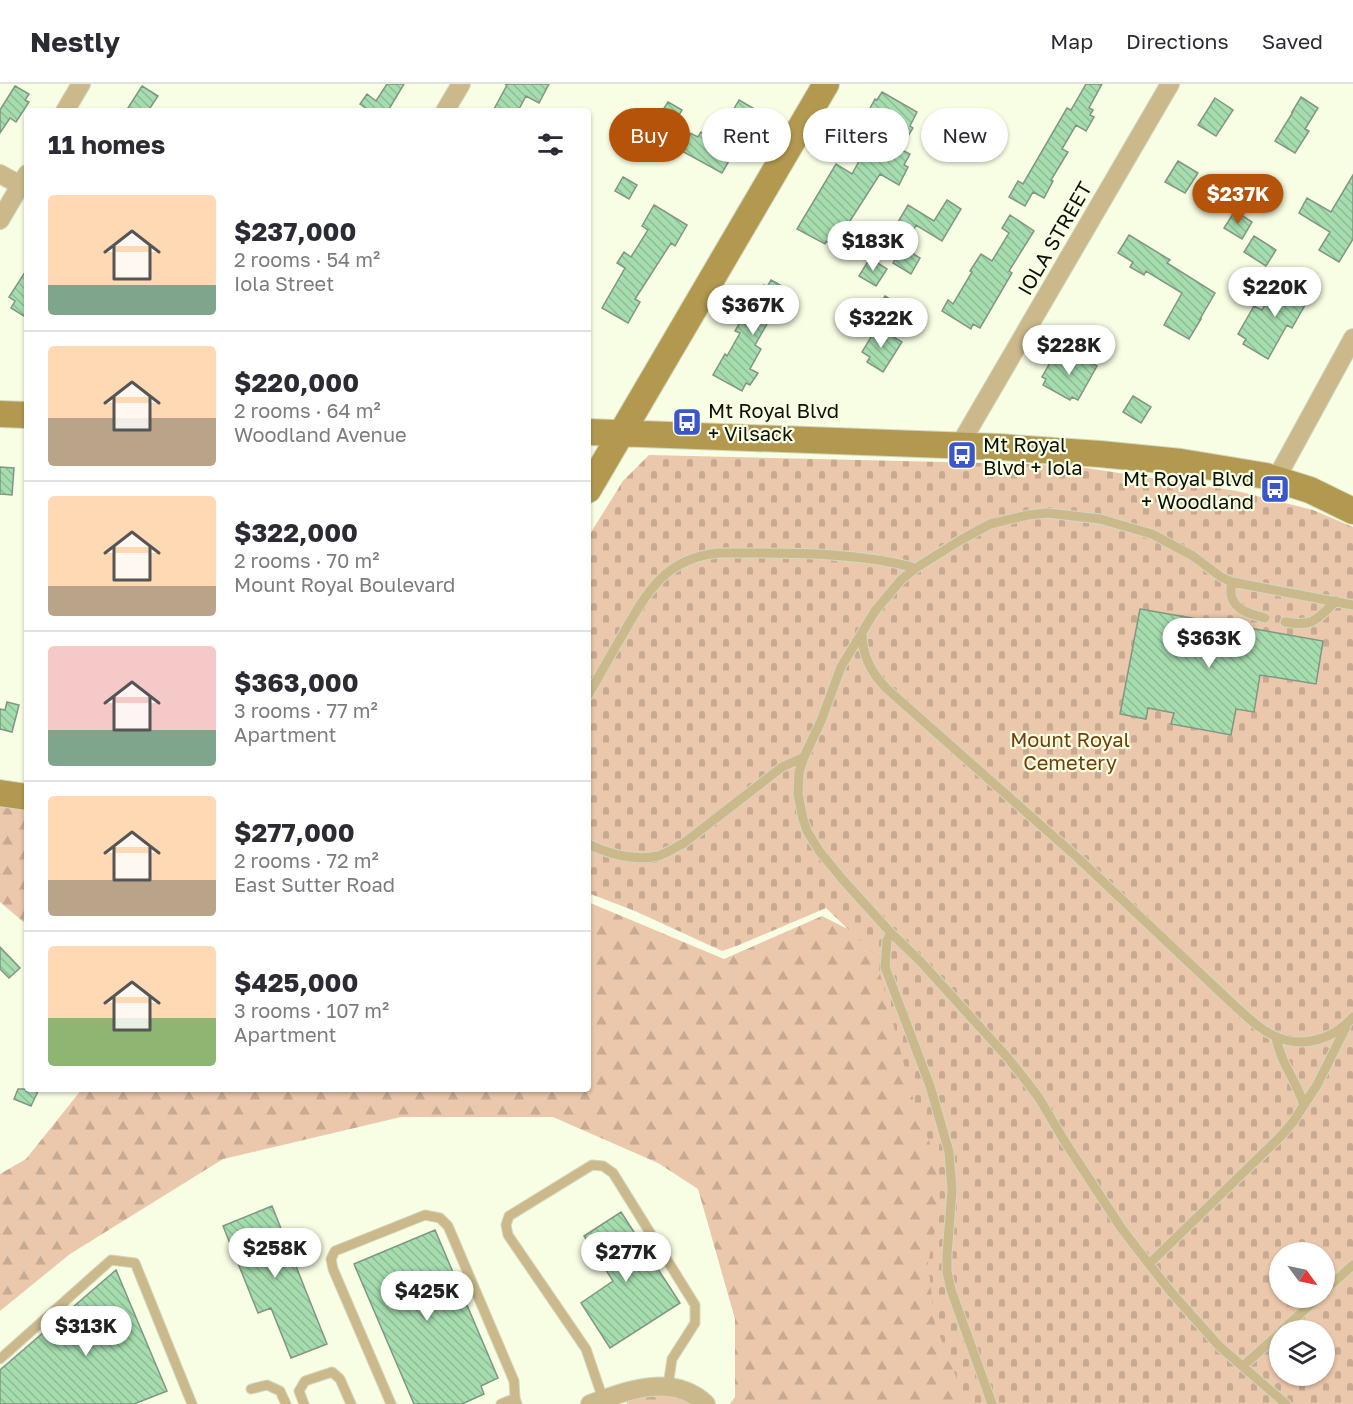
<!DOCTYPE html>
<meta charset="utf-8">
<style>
:root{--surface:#fff;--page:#f7f7f7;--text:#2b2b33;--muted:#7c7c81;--line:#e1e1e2;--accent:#b45309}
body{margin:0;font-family:"Golos Text",sans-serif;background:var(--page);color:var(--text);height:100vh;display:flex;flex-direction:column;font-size:22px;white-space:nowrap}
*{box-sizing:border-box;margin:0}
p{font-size:20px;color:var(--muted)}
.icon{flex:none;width:33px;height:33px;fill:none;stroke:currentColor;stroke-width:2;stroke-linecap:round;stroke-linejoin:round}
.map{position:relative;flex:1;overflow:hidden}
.drawer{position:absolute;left:24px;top:24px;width:567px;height:984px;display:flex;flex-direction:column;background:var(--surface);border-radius:6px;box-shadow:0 2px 4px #0004}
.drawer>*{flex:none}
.banner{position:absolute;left:609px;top:24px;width:570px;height:54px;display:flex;gap:12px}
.needle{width:39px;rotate:123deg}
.fabs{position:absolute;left:1269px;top:1158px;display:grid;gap:12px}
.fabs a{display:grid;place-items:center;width:66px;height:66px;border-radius:50%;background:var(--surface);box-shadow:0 2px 4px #0004;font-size:30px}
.price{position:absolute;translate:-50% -51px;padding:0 14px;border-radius:21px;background:#fff;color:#222;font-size:20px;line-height:39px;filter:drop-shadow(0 2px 3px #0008)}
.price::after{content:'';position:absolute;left:50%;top:36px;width:18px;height:14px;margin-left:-9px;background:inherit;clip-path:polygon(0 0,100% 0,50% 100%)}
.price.active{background:var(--accent);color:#fff}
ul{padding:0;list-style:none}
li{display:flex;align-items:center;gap:18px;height:150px;padding:0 24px}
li+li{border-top:2px solid var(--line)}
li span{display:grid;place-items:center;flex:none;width:168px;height:120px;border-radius:6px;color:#555}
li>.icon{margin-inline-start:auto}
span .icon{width:72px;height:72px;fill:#fffc;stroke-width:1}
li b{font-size:26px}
h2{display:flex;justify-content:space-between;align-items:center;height:72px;padding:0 24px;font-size:26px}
.pill{padding:0 21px;border-radius:27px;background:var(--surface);box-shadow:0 2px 4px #0004;font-size:21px;line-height:54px}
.pill.active{background:var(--accent);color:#fff}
header{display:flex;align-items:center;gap:36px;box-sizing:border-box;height:84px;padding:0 30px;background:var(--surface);border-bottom:2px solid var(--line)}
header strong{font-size:28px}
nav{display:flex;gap:33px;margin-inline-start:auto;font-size:21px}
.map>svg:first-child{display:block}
.forest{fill:url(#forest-firs)}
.cemetery{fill:url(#cemetery-stones);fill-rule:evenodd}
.building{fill:url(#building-back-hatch);stroke:#819684;stroke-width:1.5}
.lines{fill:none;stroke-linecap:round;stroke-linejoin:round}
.lane-casing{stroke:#d2d8c0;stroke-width:11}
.street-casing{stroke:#d2d8c0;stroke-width:20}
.secondary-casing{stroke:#d2d8c0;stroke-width:28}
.lane{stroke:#cbb98b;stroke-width:9}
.street{stroke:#cbb98b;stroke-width:18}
.secondary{stroke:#b3994f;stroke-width:26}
.labels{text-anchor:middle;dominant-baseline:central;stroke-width:4.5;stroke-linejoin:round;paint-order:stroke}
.street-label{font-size:20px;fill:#0e1108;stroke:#f7fee3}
.poi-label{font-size:20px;fill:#0e1108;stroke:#f7fee3;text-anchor:start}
.park-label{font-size:20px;fill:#703e0a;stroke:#f7fee3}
</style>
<header>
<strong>Nestly</strong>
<nav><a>Map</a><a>Directions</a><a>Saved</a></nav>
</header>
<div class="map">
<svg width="1353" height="1320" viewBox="0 0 1353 1320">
<defs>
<pattern id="forest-firs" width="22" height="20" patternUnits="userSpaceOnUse" patternTransform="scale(1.5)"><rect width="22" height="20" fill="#ebc7ab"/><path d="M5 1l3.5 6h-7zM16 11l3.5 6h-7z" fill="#c8aa92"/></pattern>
<pattern id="cemetery-stones" width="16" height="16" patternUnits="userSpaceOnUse" patternTransform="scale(1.5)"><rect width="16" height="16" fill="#ebc7ab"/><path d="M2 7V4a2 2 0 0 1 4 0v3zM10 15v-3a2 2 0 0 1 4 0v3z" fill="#c8aa92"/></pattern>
<pattern id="building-back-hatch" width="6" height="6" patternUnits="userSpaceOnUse" patternTransform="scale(1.5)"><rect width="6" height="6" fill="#a6ddaf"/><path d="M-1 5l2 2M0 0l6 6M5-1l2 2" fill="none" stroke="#8ebd95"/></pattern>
</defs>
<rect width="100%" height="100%" fill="#f7fee3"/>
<path class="forest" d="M0,709L27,713V841L0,818Z
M588,818L724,875L822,832L903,873L1152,1320H730L735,1313V1235L698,1105L658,1079L553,1033H401L223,1075L70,1170L0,1227V1090L26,1075L82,1005H588Z
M641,1305L706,1320H627L624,1308Z"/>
<path class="cemetery" d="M649,371L1067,381L1237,407L1313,426L1353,443V1320H965L959,1300L935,1240L928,1179L940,1121L939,1083L914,1018L875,871L826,824L739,861L722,867L635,827L588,809V453L623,397ZM1280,1168H1324V1214H1280ZM1280,1246H1324V1292H1280Z"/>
<path class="building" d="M387,0H404L389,25L391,27H370L360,20L367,10L376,17Z
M505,0H549L539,19L526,12L518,27H493L507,1Z
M1086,0H1102L1089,24L1093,26L1090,31L1094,33L1086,47L1076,41L1062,65L1068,68L1051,96L1053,97L1044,114L1033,108L1025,122L1009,113L1018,97L1023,100L1067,24L1071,26Z
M15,2L29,10L25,16L29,18L16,38L10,34L0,49V26Z
M142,2L158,12L148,27H126Z
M882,8L917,28L910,42L913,44L900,65L910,70L904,81L908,83L899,101L880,90L848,140L856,145L843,167L826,157L825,160L797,145L836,80L852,90L865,66L852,58L875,15L877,16Z
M1301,13L1318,24L1305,45L1309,47L1295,69L1275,57L1293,28H1292Z
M1215,14L1233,26L1216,52L1198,41Z
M739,16L758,27L722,89L680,66L690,49L698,53L701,48L716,56Z
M668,18L682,26L673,41L659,32Z
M945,39L958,47L950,61L937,54Z
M1178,77L1198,89L1185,109L1165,98Z
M1353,91V155L1339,178L1319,166L1330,148L1299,129L1307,114L1331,128Z
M623,93L637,101L629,115L615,107Z
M947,116L961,125L942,157L916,141L913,147L898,138L908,121L934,137Z
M654,121L687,141L675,162L671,159L635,215L640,218L628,239L602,224L625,184L617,179L624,168L631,173L648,146L642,142Z
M1235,127L1252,138L1242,155L1224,144Z
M1010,131L1034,147L1009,187L1012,189L980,244L973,240L971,245L942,227L948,216L953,220L972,188L970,187L981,170L992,177L1009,149L1002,144Z
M1129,151L1170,176L1167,179L1215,209L1200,235H1201L1189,255L1164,241L1182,209L1146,187L1144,191L1130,183L1133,178L1118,169Z
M1254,152L1276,166L1266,182L1244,168Z
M902,163L920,174L911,190L893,179Z
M870,174L887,185L876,202L859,192Z
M27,185V234L11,224L15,217L9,213Z
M1303,185L1314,192L1306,204L1309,206L1301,219L1305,221L1292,244L1287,241L1268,275L1243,260L1246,255L1238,250L1254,222L1262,226L1267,217L1279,223Z
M771,196L782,202L780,206L795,215L794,216L796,218L786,235L774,228L755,261L761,265L750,285L758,289L750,301L746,299L742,307L713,291L725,270L727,272L740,249L735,247L744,232L745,233L764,201L767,203Z
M885,212L903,223L894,236L876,225Z
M877,243L902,258L883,288L867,278L870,273L862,268Z
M1061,267L1076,276L1078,271L1097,282L1078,316L1072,313L1070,316L1043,301L1046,295L1042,293L1051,277L1054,279Z
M1133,312L1151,323L1141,339L1123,328Z
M0,383L14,384L12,411L0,410Z
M1140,525L1323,557L1316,600L1260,591L1254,628L1236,625L1231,651L1171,640L1174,629L1148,624L1146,635L1120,630Z
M7,618L19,621L12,648L0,645V625L5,626Z
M0,863L20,884L9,894L0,885Z
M18,1005H39L31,1022L14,1015Z
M272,1122L327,1260L291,1274L271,1224L258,1229L223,1142Z
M621,1128L680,1219L610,1264L581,1219L613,1197L584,1152Z
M435,1146L498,1294L481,1302L484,1310L462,1320H414L354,1180Z
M116,1186L167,1307L134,1320H0V1286Z"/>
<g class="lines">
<g class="lane-casing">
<path id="lane" d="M1232,498C1226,523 1245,529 1265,534
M1285,538C1314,543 1316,536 1336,517
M862,549C862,571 872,590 887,605L1079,775L1236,923C1249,934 1261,947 1277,953C1304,965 1335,954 1353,933
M588,611C600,591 611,570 623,550C635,529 648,505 667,489C682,477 699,471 718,469C783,469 854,467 916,484
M588,760C609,770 635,777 658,772C667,769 676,763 684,759L782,683L804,673
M891,849L887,856L885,883L930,1002L949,1068L952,1106L947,1171V1188L951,1206L992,1320
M1276,953C1280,978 1297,998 1304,1021
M1149,1180L1281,1052L1293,1038L1317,1001L1346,943
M1324,1207L1353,1181
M1282,1246L1318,1214
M0,1275L111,1176L135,1179L192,1320
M1243,1282L1280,1249
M251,1305L267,1301L280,1307L286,1320
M603,1315L586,1265L508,1151L506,1141L509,1132L592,1081L603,1082L613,1089L695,1221V1239L672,1275L668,1302
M304,1320L299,1307L305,1297L332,1288L340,1295L351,1320
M391,1320L333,1185L331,1175L335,1167L425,1131L440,1134L448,1142L514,1297L515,1314L517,1320
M501,1320L515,1314
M1286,1320L1219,1262L1171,1208L1149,1180L1122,1145L1065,1058L1039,1014L1023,993L1007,973L921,878L891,849L843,796L820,768L807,747L803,735L798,710L799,688L804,673L821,637L841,583L875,527L901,496L916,484L959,457L990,440L1028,431L1047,429L1100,435L1152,450L1193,472L1221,493L1232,498L1353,521"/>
</g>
<g class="street-casing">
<path id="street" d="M65,27L81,0
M445,27L461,0
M0,90L20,101
M0,136L27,90
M959,362L1170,0
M1276,395L1353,254
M590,1320C627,1306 673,1289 706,1320"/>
</g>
<g class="secondary-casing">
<path id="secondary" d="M0,330L27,331
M588,348L999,363L1100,370L1181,378L1266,392L1310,406L1353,427
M588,406L826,0
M0,709L27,713"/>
</g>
<use href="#lane" class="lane"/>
<use href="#street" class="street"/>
<use href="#secondary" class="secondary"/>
</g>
<defs>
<g id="bus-square" transform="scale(1.5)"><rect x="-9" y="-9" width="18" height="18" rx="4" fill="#3a56c8" stroke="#f7fee3"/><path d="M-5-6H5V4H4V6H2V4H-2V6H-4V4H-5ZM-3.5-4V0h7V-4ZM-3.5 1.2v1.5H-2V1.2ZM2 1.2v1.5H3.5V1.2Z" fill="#fff"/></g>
</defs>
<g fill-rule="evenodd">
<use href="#bus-square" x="687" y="338"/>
<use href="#bus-square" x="962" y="371"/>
<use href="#bus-square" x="1275" y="405"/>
</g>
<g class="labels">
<g class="street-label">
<text transform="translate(1054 154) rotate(-60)">IOLA STREET</text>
</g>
<g class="poi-label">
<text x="708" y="326">Mt Royal Blvd<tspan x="708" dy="23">+ Vilsack</tspan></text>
<text x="983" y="360">Mt Royal<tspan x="983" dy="23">Blvd + Iola</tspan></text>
<text x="1254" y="394" text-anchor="end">Mt Royal Blvd<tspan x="1254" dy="23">+ Woodland</tspan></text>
</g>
<g class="park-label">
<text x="1070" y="655">Mount Royal<tspan x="1070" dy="23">Cemetery</tspan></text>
</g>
</g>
</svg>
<div class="fabs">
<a><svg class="needle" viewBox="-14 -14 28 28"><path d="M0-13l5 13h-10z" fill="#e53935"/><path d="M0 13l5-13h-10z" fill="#7c7c81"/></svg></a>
<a><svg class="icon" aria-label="layers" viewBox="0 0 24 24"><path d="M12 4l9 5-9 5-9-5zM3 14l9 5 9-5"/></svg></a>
</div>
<b class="price active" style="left:1238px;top:141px">$237K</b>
<b class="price" style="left:873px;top:188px">$183K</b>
<b class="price" style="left:1275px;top:234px">$220K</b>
<b class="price" style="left:753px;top:252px">$367K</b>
<b class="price" style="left:881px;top:265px">$322K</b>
<b class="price" style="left:1069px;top:292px">$228K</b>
<b class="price" style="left:1209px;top:585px">$363K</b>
<b class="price" style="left:275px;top:1195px">$258K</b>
<b class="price" style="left:626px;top:1199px">$277K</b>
<b class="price" style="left:427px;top:1238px">$425K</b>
<b class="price" style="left:86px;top:1273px">$313K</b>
<div class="banner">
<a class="pill active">Buy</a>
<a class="pill">Rent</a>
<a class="pill">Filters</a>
<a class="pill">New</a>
</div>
<section class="drawer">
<h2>11 homes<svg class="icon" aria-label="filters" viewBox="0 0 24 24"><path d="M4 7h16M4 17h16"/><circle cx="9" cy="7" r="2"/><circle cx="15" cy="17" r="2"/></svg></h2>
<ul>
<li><span style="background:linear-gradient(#ffd9b3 75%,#7fa58c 0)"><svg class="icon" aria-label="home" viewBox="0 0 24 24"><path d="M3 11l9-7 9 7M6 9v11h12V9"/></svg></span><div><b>$237,000</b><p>2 rooms · 54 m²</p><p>Iola Street</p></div></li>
<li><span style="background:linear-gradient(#ffd9b3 60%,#b9a48a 0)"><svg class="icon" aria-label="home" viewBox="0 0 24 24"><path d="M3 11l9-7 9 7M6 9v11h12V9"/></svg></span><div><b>$220,000</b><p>2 rooms · 64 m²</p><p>Woodland Avenue</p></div></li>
<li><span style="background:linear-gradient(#ffd9b3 75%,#b9a48a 0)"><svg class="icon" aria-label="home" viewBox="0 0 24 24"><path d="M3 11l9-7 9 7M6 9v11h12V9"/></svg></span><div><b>$322,000</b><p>2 rooms · 70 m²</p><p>Mount Royal Boulevard</p></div></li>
<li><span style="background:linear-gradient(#f6c9c9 70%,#7fa58c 0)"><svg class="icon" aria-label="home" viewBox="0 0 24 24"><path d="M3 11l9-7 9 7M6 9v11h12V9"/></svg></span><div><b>$363,000</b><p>3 rooms · 77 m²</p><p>Apartment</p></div></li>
<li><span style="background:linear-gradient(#ffd9b3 70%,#b9a48a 0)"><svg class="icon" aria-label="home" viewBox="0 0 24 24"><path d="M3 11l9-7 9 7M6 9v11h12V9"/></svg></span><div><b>$277,000</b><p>2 rooms · 72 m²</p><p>East Sutter Road</p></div></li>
<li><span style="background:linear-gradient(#ffd9b3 60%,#8fb573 0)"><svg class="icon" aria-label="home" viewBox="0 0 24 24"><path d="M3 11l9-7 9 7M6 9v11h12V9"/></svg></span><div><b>$425,000</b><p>3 rooms · 107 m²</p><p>Apartment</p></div></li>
</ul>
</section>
</div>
